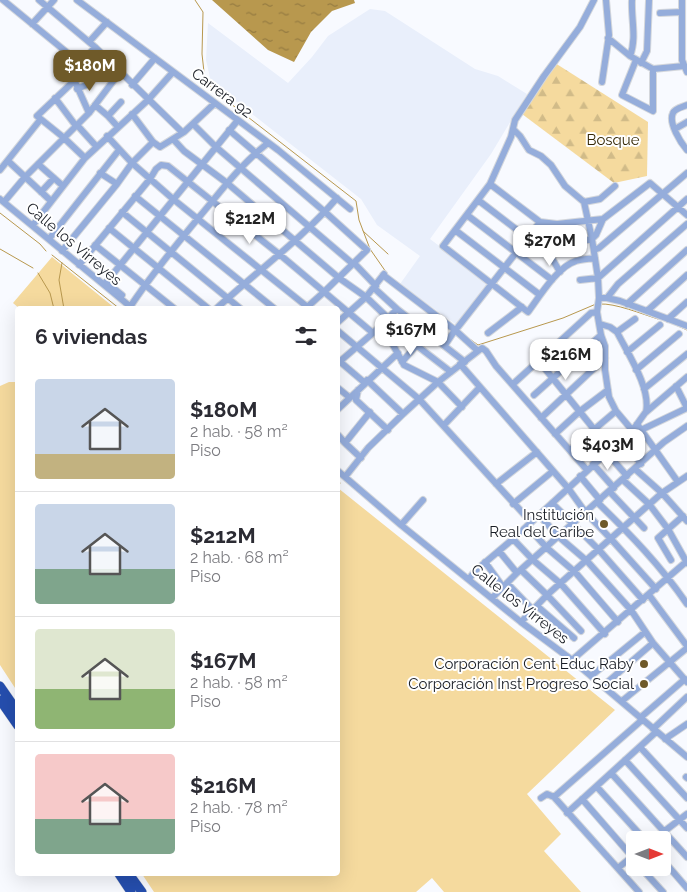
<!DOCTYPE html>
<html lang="es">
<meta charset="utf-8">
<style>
:root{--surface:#fff;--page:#f7f7f7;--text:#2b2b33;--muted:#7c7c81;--line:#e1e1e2;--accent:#6f5a29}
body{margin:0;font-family:Raleway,sans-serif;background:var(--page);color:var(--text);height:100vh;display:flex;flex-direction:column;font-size:19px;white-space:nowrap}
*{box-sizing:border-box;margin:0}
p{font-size:16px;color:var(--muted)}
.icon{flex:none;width:28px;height:28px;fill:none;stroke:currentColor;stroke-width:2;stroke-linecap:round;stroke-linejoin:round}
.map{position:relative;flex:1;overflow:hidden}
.side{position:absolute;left:15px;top:306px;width:325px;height:570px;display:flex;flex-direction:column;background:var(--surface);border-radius:5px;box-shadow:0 5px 20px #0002}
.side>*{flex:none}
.needle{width:32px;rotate:90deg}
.controls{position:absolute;left:626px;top:831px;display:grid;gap:10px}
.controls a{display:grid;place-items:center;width:45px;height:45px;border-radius:5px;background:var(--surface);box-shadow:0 5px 20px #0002;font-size:25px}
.price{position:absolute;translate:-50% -42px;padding:0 11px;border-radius:10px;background:#fff;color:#222;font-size:16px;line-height:32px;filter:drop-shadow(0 1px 2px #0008)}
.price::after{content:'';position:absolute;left:50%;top:30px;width:15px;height:11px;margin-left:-8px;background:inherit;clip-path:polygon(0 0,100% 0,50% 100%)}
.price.selected{background:var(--accent);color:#fff}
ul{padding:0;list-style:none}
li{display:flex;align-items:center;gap:15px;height:125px;padding:0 20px}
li+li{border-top:1px solid var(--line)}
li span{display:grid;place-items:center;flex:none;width:140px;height:100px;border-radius:5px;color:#555}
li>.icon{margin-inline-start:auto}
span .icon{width:60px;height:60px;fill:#fffc;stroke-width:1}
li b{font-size:21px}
h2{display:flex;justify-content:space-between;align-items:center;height:60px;padding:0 20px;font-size:21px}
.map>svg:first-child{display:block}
.built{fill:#e9effb}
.green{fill:#f5da9e}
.forest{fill:url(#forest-firs)}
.water{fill:url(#water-ripples)}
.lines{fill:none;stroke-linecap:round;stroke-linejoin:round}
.stream{stroke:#b8984e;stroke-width:1}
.minor-casing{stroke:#d4d7dc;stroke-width:8}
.highway-casing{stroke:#d4d7dc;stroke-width:10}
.minor{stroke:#95addb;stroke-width:6}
.highway{stroke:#254eae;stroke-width:9}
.poi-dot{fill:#6f5a29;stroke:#fff;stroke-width:2}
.labels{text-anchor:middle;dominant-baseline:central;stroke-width:4;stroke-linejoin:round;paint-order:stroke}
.street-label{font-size:15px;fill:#191d25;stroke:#fff}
.park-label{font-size:15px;fill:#372a08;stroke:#fff}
.poi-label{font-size:15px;fill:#191d25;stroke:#fff;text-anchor:end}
</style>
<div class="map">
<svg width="687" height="892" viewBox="0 0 687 892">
<defs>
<pattern id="forest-firs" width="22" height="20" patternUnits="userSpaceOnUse" patternTransform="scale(1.25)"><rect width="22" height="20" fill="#f5da9e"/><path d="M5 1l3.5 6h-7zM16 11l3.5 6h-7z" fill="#d1bb88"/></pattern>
<pattern id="water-ripples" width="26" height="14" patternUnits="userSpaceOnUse" patternTransform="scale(1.25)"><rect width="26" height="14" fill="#b8984e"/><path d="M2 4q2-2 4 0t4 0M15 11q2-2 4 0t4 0" fill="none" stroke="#957b41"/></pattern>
</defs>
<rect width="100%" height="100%" fill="#f8faff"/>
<path class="built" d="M370,9L385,11L475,69L498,76L527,94L491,154L430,239L489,283L458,326L400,284L420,256L377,225L361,199L211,82L206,60L208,23L288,83L312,57L328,36Z"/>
<path class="green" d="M52,257L116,309H20L13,303Z
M9,382H18L17,691L0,665V386Z
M338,488L615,710L527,794L561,834L544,851L581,892H444L432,878L416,892H154L142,874H338Z"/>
<path class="forest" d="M555,63L648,122L647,176L614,183L522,114Z"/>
<path class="water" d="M212,0H354L355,3L332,11L311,32L294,62L268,50Z"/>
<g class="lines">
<path class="stream" d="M195,0L203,12L202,54L205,81L217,93L356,201L359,220L370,249L386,272
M0,213L40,244L46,251
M363,231L388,254
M0,249L33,268
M52,255L120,309
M62,263L59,280L64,309
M38,273L50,293L54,309
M600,304C615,303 642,314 658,319
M676,325L687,330
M467,337L478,345L563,318L596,304
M338,480L340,483"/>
<g class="minor-casing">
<path id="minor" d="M3,0L81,64
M39,0L95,47L182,132
M77,0L278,150L350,209
M594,0L580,27L544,76L515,120L511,137L490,184L443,246L528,312C539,297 558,266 576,261C582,259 589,259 595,258
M682,0V60L687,72
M660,13L682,12
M32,24L54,0
M608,38L630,56L653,69L684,66
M89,42L107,22
M630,56C637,38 631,19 632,0
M636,60L622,95L653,111V69
M641,63L647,51L649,0
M74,81L37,116L63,137L85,158
M602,82L609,35L606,0
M132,85L155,58
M77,89L86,85L108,59
M55,98L76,126
M95,105L108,116L118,127
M687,105C683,107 675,108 673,113C668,123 681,143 687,150
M89,113L72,75L95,47
M132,114L153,142L160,147L184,132L215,103
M108,116L121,102
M193,124L216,147L353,264
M77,125L96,146
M513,129L520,136L529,150L541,156L551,165L565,186L584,202L592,239L598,278L599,298L597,312L601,335L605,346V370L609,397L616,411L632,430
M675,129L687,122
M229,130L325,212L367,250L324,292L305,309
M107,136L132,163L173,199L310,309
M173,139L184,151L227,183L339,278L366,297L388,318
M8,161L51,201
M38,164L63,186
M0,170L40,120
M100,173L117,184
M490,184L540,222L557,224L603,219
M41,192L54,178
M135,196L275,309
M0,199L132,308
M478,200L550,255L560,272
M4,202L25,177L89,113L120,72
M584,202L600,199L615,186
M122,212L241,309
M467,215L552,280
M33,225L85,158L148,100L173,72
M109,228L209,309
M455,230L540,295
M49,239L119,150
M95,245L175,309
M594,250L599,248L687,173
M62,251L117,184L132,163L153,142
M546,252L553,246L592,239L596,235L603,219L650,183L687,215
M354,263L376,286
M79,265L150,179L156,169L161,165L168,166L279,254L373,333
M383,275L455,330L478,351
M580,280L598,278L687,199
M106,282L122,295
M104,285L238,120
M374,288L397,309L465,362
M599,298H607L618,284L687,224
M607,298L620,301L687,326
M627,304L687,250
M130,307C151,275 176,245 200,216C222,190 241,164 268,143
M216,309C256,272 302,239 337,198
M647,311L687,275
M668,319L687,302
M385,321L451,372
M338,322L366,297L384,274
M600,324L610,327L617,332C628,354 651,388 646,412
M382,325L404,365L438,382L462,407
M458,327L540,222
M338,331L419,399L531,522
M617,332L635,319
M488,333L522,307
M445,345L455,330
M627,352L660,325
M338,360L365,383
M538,360L610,449
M402,362L440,318
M338,363L373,333L397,309
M460,364L568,488L586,513L611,539L656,589
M636,370L679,334
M367,380L403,414
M513,384L591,313L597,312
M676,386L687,408
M338,388L349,397
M644,389L687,354
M358,390L356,400L388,430
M534,395L601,335
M338,409L398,353
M541,418L605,358
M637,424L678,482
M444,425L480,387
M641,430L687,408
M555,434L579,412L608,390
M338,435L345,443
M627,446L641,464
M570,450L616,411
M606,452L627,476
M361,458L345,443L370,412
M593,464L614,488
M635,469L662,493L687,521
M338,471L401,525L521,622L572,660L687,757
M580,476L600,500
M345,477L368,448L403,414L438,382L482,348L486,351L496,366L587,470
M623,480L649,504L668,529L687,563
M496,484L537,452
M610,492L644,528
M597,502C630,534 661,566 687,604
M552,503L599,550L643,600
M513,504L553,471
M539,515L559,537L587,561L631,610L653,643L687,682
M401,525L423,500
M527,526L547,548L575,572L618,622
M513,539L533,560L561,584L605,634
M499,551L517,573
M671,560L658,538L683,516
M485,562L503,587
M521,570L547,595L581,631
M469,579L475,571L513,539L635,427L645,413L687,377
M507,583L533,610
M649,595L687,646
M492,598L517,573L664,442L687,426
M537,606L574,638
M521,622L547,595L662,493L687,476
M572,660L687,561
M591,676L645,632
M603,686L653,643
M622,701L687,648
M640,718L685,679
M653,729L687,697
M665,739L687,724
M640,747L687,798
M625,760L687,828
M611,773L687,857
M686,777L687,778
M597,787L645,840
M554,797L642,720
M541,798L547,794L554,797L639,892
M582,799L635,860
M567,813L656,732
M653,840L687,814
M662,859L687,888
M618,868L634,855
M641,868L663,892"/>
</g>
<g class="highway-casing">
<path id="highway" d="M0,686L18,712
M0,700L18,726
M119,874L131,892
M129,874L142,892"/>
</g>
<use href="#minor" class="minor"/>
<use href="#highway" class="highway"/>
</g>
<g class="poi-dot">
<circle cx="604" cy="524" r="5"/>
<circle cx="644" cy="664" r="5"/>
<circle cx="644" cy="684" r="5"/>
</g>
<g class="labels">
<g class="street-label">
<text transform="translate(222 93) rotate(37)">Carrera 92</text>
<text transform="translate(74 244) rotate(40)">Calle los Virreyes</text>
<text transform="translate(520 604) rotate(38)">Calle los Virreyes</text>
</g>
<g class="park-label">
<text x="613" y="140">Bosque</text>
</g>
<g class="poi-label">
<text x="594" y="515">Institución<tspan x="594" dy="17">Real del Caribe</tspan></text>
<text x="634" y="664">Corporación Cent Educ Raby</text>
<text x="634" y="684">Corporación Inst Progreso Social</text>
</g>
</g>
</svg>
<div class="controls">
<a><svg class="needle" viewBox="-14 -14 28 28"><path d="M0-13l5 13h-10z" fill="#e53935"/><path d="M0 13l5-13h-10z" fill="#7c7c81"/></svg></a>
</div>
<b class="price selected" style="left:90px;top:92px">$180M</b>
<b class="price" style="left:250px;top:245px">$212M</b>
<b class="price" style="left:550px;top:267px">$270M</b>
<b class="price" style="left:411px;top:356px">$167M</b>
<b class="price" style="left:566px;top:381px">$216M</b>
<b class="price" style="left:608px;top:471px">$403M</b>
<section class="side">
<h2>6 viviendas<svg class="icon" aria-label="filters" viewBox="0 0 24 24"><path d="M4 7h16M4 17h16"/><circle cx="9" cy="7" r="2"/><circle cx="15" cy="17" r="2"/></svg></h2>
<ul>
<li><span style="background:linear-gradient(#c9d6e8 75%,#c2b280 0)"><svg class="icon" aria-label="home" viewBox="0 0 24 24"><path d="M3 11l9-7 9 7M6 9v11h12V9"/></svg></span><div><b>$180M</b><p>2 hab. · 58 m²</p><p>Piso</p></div></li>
<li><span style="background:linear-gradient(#c9d6e8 65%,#7fa58c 0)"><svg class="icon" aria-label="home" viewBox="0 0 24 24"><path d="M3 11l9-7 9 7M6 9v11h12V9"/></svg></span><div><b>$212M</b><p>2 hab. · 68 m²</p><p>Piso</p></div></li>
<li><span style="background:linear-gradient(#dfe7d0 60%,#8fb573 0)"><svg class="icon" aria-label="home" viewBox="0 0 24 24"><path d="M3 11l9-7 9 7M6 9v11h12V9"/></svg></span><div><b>$167M</b><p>2 hab. · 58 m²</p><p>Piso</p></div></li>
<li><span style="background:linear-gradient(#f6c9c9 65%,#7fa58c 0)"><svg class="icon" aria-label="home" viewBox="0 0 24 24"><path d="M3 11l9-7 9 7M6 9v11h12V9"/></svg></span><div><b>$216M</b><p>2 hab. · 78 m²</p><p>Piso</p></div></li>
</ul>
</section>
</div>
